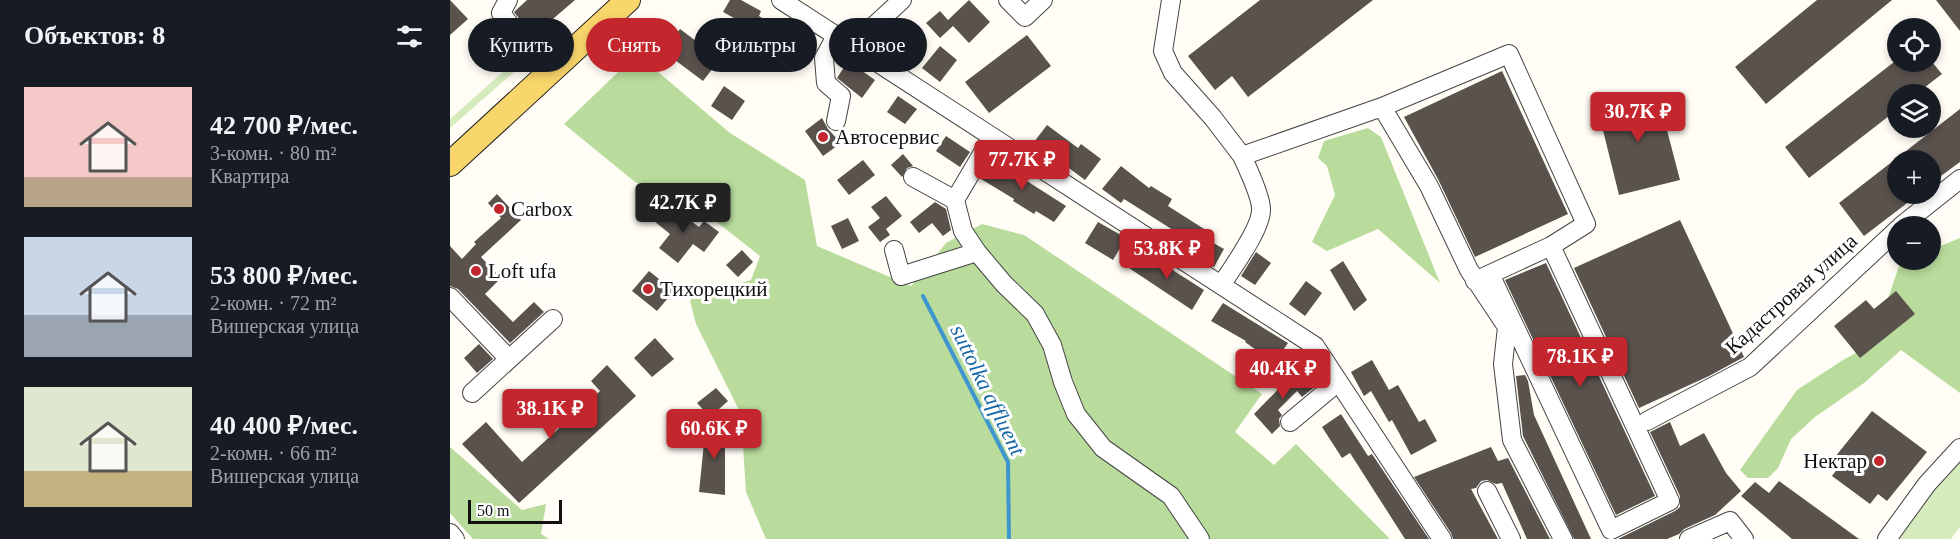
<!DOCTYPE html>
<html lang="ru">
<meta charset="utf-8">
<style>
:root{--surface:#171b24;--page:#20242c;--text:#f1f3f6;--muted:#9ea1a6;--accent:#c4262e}
body{margin:0;font-family:Georgia,serif;background:var(--page);color:var(--text);height:100vh;display:flex;flex-direction:column;font-size:22px;white-space:nowrap}
*{box-sizing:border-box;margin:0}
p{font-size:20px;color:var(--muted)}
.icon{flex:none;width:33px;height:33px;fill:none;stroke:currentColor;stroke-width:2;stroke-linecap:round;stroke-linejoin:round}
.map{position:relative;flex:1;overflow:hidden}
.side{display:flex;flex-direction:column;background:var(--surface);width:450px}
.side>*{flex:none}
.top-card{position:absolute;left:18px;top:18px;width:570px;height:54px;display:flex;gap:12px}
.tools{position:absolute;left:1437px;top:18px;display:grid;gap:12px}
.tools a{display:grid;place-items:center;width:54px;height:54px;border-radius:50%;background:var(--surface);box-shadow:0 3px 9px #0003;font-size:30px}
.scale{position:absolute;left:18px;bottom:15px;width:94px;box-sizing:border-box;padding-left:6px;border:3px solid #111;border-top:0;font-size:16px;line-height:21px;white-space:nowrap;color:#111;-webkit-text-stroke:4px #fff;paint-order:stroke}
.price{position:absolute;translate:-50% -51px;padding:0 14px;border-radius:6px;background:var(--accent);color:#fff;font-size:20px;line-height:39px;filter:drop-shadow(0 2px 3px #0008)}
.price::after{content:'';position:absolute;left:50%;top:36px;width:18px;height:14px;margin-left:-9px;background:inherit;clip-path:polygon(0 0,100% 0,50% 100%)}
.price.selected{background:#222;color:#fff}
ul{padding:0;list-style:none}
li{display:flex;align-items:center;gap:18px;height:150px;padding:0 24px}
li span{display:grid;place-items:center;flex:none;width:168px;height:120px;border-radius:0px;color:#555}
li>.icon{margin-inline-start:auto}
span .icon{width:72px;height:72px;fill:#fffc;stroke-width:1}
li b{font-size:26px}
h2{display:flex;justify-content:space-between;align-items:center;height:72px;padding:0 24px;font-size:26px}
.chip{padding:0 21px;border-radius:27px;background:var(--surface);box-shadow:0 3px 9px #0003;font-size:21px;line-height:54px}
.chip.selected{background:var(--accent);color:#fff}
main{display:flex;flex:1;min-height:0}
.map>svg:first-child{display:block}
.green{fill:#d5ebbd}
.forest{fill:#b9dc9c}
.lines{fill:none;stroke-linecap:round;stroke-linejoin:round}
.stream{stroke:#3f96cf;stroke-width:4}
.building{fill:#5a524d}
.minor-casing{stroke:#444;stroke-width:20}
.major-casing{stroke:#222;stroke-width:26}
.minor{stroke:#fff;stroke-width:18}
.major{stroke:#f9d66b;stroke-width:24}
.poi-dot{fill:#c4262e;stroke:#fff;stroke-width:2}
.labels{text-anchor:middle;dominant-baseline:central;stroke-width:6;stroke-linejoin:round;paint-order:stroke}
.poi-label{font-size:21px;fill:#111;stroke:#fff;text-anchor:start}
.street-label{font-size:21px;fill:#111;stroke:#fff}
.water-label{font-size:22px;font-style:italic;fill:#1768a6;stroke:#fff}
</style>
<main>
<section class="side">
<h2>Объектов: 8<svg class="icon" aria-label="filters" viewBox="0 0 24 24"><path d="M4 7h16M4 17h16"/><circle cx="9" cy="7" r="2"/><circle cx="15" cy="17" r="2"/></svg></h2>
<ul>
<li><span style="background:linear-gradient(#f6c9c9 75%,#b9a48a 0)"><svg class="icon" aria-label="home" viewBox="0 0 24 24"><path d="M3 11l9-7 9 7M6 9v11h12V9"/></svg></span><div><b>42 700 ₽/мес.</b><p>3-комн. · 80 m²</p><p>Квартира</p></div></li>
<li><span style="background:linear-gradient(#c9d6e8 65%,#9aa5b1 0)"><svg class="icon" aria-label="home" viewBox="0 0 24 24"><path d="M3 11l9-7 9 7M6 9v11h12V9"/></svg></span><div><b>53 800 ₽/мес.</b><p>2-комн. · 72 m²</p><p>Вишерская улица</p></div></li>
<li><span style="background:linear-gradient(#dfe7d0 70%,#c2b280 0)"><svg class="icon" aria-label="home" viewBox="0 0 24 24"><path d="M3 11l9-7 9 7M6 9v11h12V9"/></svg></span><div><b>40 400 ₽/мес.</b><p>2-комн. · 66 m²</p><p>Вишерская улица</p></div></li>
</ul>
</section>
<div class="map">
<svg width="1510" height="539" viewBox="0 0 1510 539">
<rect width="100%" height="100%" fill="#fffdf5"/>
<path class="green" d="M71,56L73,64L0,128V119Z
M1510,461V527L1501,539H1442Z"/>
<path class="forest" d="M187,54L280,133L355,180L367,246L461,286L496,243L532,224L574,235L812,394L785,432L824,465L846,444L940,539H316L296,492L291,414L246,324L240,301L251,284L274,288L301,280L310,256L249,208L185,182L114,124Z
M918,128L931,137L990,283L928,229L877,251L862,242L885,195L877,166L868,158L874,141Z
M1510,238V393L1451,350L1414,383L1365,417L1341,439L1328,468L1318,478H1298L1290,470L1347,390L1393,360L1433,338L1432,316L1449,266L1462,260H1480L1481,250Z
M0,447L72,510L96,504L91,534L99,539H23L0,513Z"/>
<g class="lines">
<path class="stream" d="M473,296L558,462L559,539"/>
</g>
<path class="building" d="M0,0L18,19L0,35Z
M77,0H125L83,36L64,12Z
M280,0H291L311,11L309,16L360,50L348,68L307,38L311,33L273,12Z
M519,0L540,22L519,43L503,26L490,38L476,23L490,11L498,20Z
M810,0H923L798,97L782,76L765,90L738,56Z
M1367,0H1442L1316,104L1285,67Z
M1486,0H1510V31Z
M451,22L465,35L444,59L430,46Z
M230,29L270,59L253,81L213,51Z
M577,35L601,66L539,113L515,82Z
M283,40L298,50L287,66L272,55Z
M490,46L507,60L490,82L472,68Z
M398,61L425,80L412,98L387,78Z
M1444,62H1482L1492,74L1466,94H1448V109L1359,178L1335,147Z
M1052,71L1118,214L1025,257L989,181L954,117Z
M274,86L295,101L282,120L261,106Z
M1207,92L1230,180L1169,195L1147,106Z
M448,96L467,109L455,124L437,112Z
M1510,109V162L1480,184V160H1448V194H1469L1414,236L1389,203Z
M372,118L378,129L391,143L373,156L355,131Z
M597,125L628,148L631,144L651,159L635,180L584,142Z
M496,136L520,152L510,167L486,151Z
M453,154L463,166L457,168L452,177L441,165Z
M545,157L565,169L563,172L616,206L604,222L586,211L584,214L563,201L564,199L531,179Z
M413,160L425,175L399,195L387,180Z
M671,166L699,188L701,186L722,199L718,206L762,234L758,240L774,249L764,267L752,260L756,253L720,233L723,230L674,199L671,203L652,189Z
M47,194L71,220L31,257L51,278L35,294L63,322L84,302L94,312L60,343L8,289L0,286V246L12,259L26,244L24,242L51,218L38,203Z
M436,196L452,216L436,229L440,235L430,242L418,227L430,218L421,207Z
M485,202L496,209L501,230L493,236L482,223L469,233L460,222Z
M218,204L249,227L254,221L269,232L254,252L243,244L228,263L209,248L220,234L204,221Z
M398,218L409,241L392,249L381,226Z
M1230,220L1294,357L1259,376L1189,408L1124,268Z
M648,222L676,238L663,260L635,243Z
M292,250L303,262L288,277L276,265Z
M691,250L754,290L742,310L679,268Z
M806,252L821,263L805,285L791,276Z
M893,261L917,300L904,311L880,270Z
M1096,263L1205,496L1166,515L1055,280Z
M199,271L224,291L207,311L182,291Z
M856,281L872,293L855,316L839,304Z
M1446,291L1465,314L1410,358L1384,326L1416,300L1424,309Z
M773,303L838,343L824,363L795,342L796,341L761,321Z
M205,338L224,359L202,377L184,358Z
M29,344L43,359L27,373L14,358Z
M922,360L939,390L948,385L969,422L975,419L987,441L961,455L942,420L939,422L921,391L914,396L901,372Z
M157,365L186,396L69,503L12,444L36,422L72,462L150,391L141,381Z
M849,368L866,386L852,397L847,391L828,410L832,415L829,419L830,426L822,434L804,414Z
M1075,375L1078,381L1084,415L1141,539H1124L1073,436L1066,376Z
M266,388L278,401L260,417L247,403Z
M1422,411L1477,452L1437,501L1428,494L1420,504L1382,476L1391,464L1385,457Z
M891,414L918,456L922,454L979,539H955L900,453L892,458L872,427Z
M1220,422L1230,446L1254,433L1276,473L1291,491L1265,515L1234,529L1229,534L1217,539H1168L1225,511L1230,507V496L1200,432Z
M256,423H275V495L249,492Z
M1041,447L1048,461L1058,458L1100,539H1077L1052,483L1046,484L1037,480L1031,481L1026,488L1021,489L1048,539H1003L1001,533L964,477Z
M1329,481L1409,539H1342L1291,496L1305,482L1319,493Z"/>
<g class="lines">
<g class="minor-casing">
<path id="minor" d="M58,0L51,13L76,46L100,73
M331,0L865,346L992,539
M558,0L575,17L593,0
M721,0L713,51L723,73L763,118L792,156L932,107L979,186L1019,270L1057,327L1053,364L1062,440L1113,539
M386,36L374,58L376,83L391,96L386,121
M402,46L452,0
M932,107L1059,54L1136,224L1101,246
M463,177L505,200L542,137
M505,200L513,231L527,252L554,284L585,314L602,345L613,382L626,414L653,448L721,496L750,539
M1451,226L1510,179
M444,250L451,276L527,252
M1025,281L1101,246L1220,501L1161,530L1040,274
M772,284C782,268 812,228 811,209C811,196 798,169 792,156
M0,297L59,359
M22,393L103,319
M1197,421L1300,367L1448,229
M840,422L888,382
M1037,491L1061,539
M0,533L5,539
M1239,539L1280,521L1294,539
M1437,539L1477,484L1510,448"/>
</g>
<g class="major-casing">
<path id="major" d="M0,164L178,0"/>
</g>
<use href="#minor" class="minor"/>
<use href="#major" class="major"/>
</g>
<g class="poi-dot">
<circle cx="373" cy="137" r="6"/>
<circle cx="49" cy="209" r="6"/>
<circle cx="26" cy="271" r="6"/>
<circle cx="198" cy="289" r="6"/>
<circle cx="1429" cy="461" r="6"/>
</g>
<g class="labels">
<g class="poi-label">
<text x="385" y="137">Автосервис</text>
<text x="61" y="209">Carbox</text>
<text x="38" y="271">Loft ufa</text>
<text x="210" y="289">Тихорецкий</text>
<text x="1417" y="461" text-anchor="end">Нектар</text>
</g>
<g class="street-label">
<text transform="translate(1341 294) rotate(-42)">Кадастровая улица</text>
</g>
<g class="water-label">
<text transform="translate(538 390) rotate(64)">suttolka affluent</text>
</g>
</g>
</svg>
<div class="tools">
<a><svg class="icon" aria-label="locate" viewBox="0 0 24 24"><circle cx="12" cy="12" r="6"/><path d="M12 2v4M12 18v4M2 12h4M18 12h4"/></svg></a>
<a><svg class="icon" aria-label="layers" viewBox="0 0 24 24"><path d="M12 4l9 5-9 5-9-5zM3 14l9 5 9-5"/></svg></a>
<a>+</a>
<a>−</a>
</div>
<div class="scale">50 m</div>
<b class="price" style="left:1188px;top:143px">30.7K ₽</b>
<b class="price" style="left:572px;top:191px">77.7K ₽</b>
<b class="price selected" style="left:233px;top:234px">42.7K ₽</b>
<b class="price" style="left:717px;top:280px">53.8K ₽</b>
<b class="price" style="left:1130px;top:388px">78.1K ₽</b>
<b class="price" style="left:833px;top:400px">40.4K ₽</b>
<b class="price" style="left:100px;top:440px">38.1K ₽</b>
<b class="price" style="left:264px;top:460px">60.6K ₽</b>
<div class="top-card">
<a class="chip">Купить</a>
<a class="chip selected">Снять</a>
<a class="chip">Фильтры</a>
<a class="chip">Новое</a>
</div>
</div>
</main>
